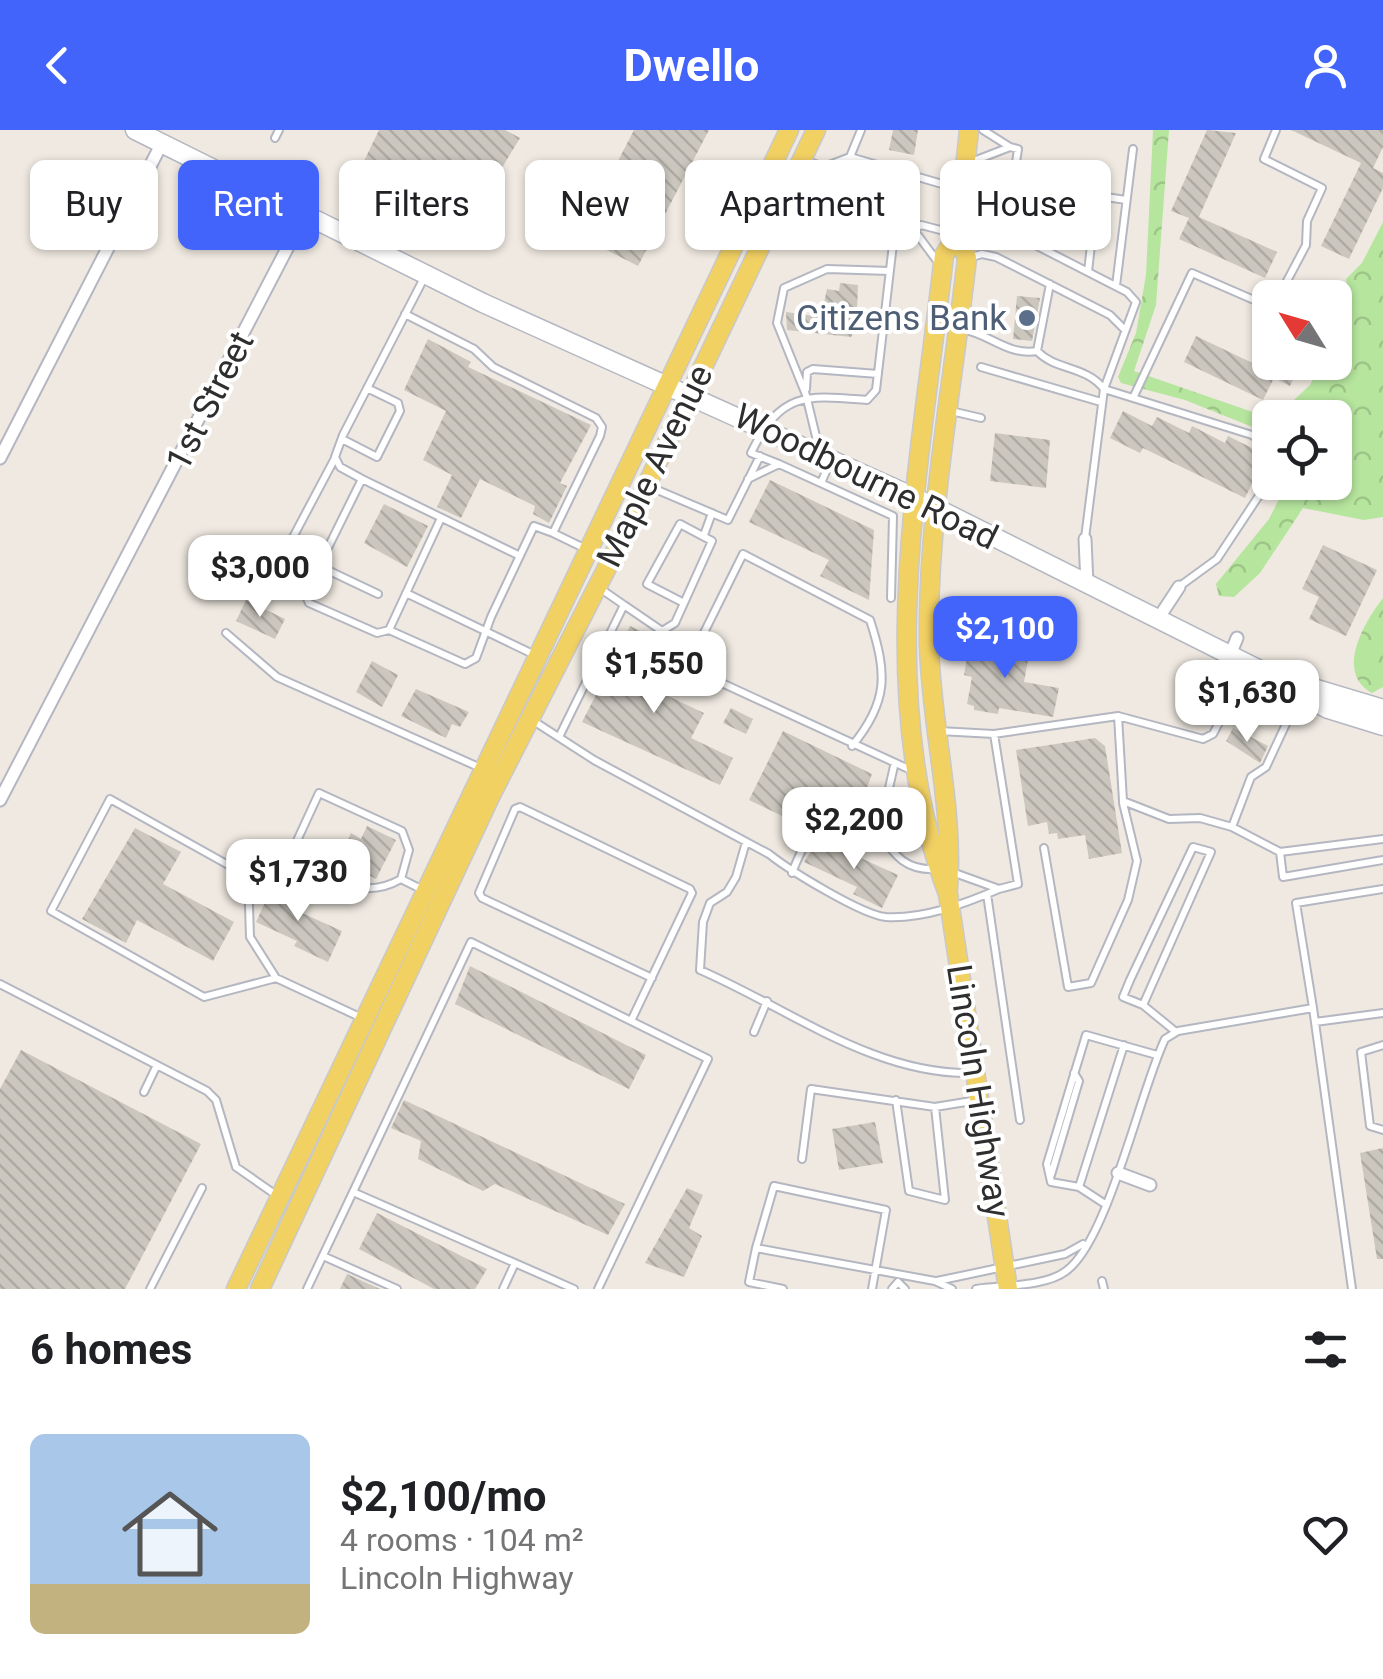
<!DOCTYPE html>
<meta charset="utf-8">
<style>
:root{--surface:#fff;--page:#f2f2f2;--text:#202124;--muted:#757577;--line:#e0e0e0;--accent:#4264fb}
body{margin:0;font-family:Roboto,sans-serif;background:var(--page);color:var(--text);height:100vh;display:flex;flex-direction:column;font-size:38px;white-space:nowrap}
*{box-sizing:border-box;margin:0}
p{font-size:32px;color:var(--muted)}
.icon{flex:none;width:55px;height:55px;fill:none;stroke:currentColor;stroke-width:2;stroke-linecap:round;stroke-linejoin:round}
.map{position:relative;height:1159px;overflow:hidden}
.drawer{display:flex;flex-direction:column;background:var(--surface);flex:1}
.drawer>*{flex:none}
.hud{position:absolute;left:30px;top:30px;width:1325px;height:90px;display:flex;gap:20px}
.needle{width:65px;rotate:307deg}
.tools{position:absolute;left:1252px;top:150px;display:grid;gap:20px}
.tools a{display:grid;place-items:center;width:100px;height:100px;border-radius:15px;background:var(--surface);box-shadow:0 2px 8px #0004;font-size:50px}
.price{position:absolute;translate:-50% -85px;padding:0 22px;border-radius:20px;background:#fff;color:#222;font-size:32px;line-height:65px;filter:drop-shadow(0 2px 5px #0008)}
.price::after{content:'';position:absolute;left:50%;top:60px;width:30px;height:22px;margin-left:-15px;background:inherit;clip-path:polygon(0 0,100% 0,50% 100%)}
.price.active{background:var(--accent);color:#fff}
ul{padding:0;list-style:none}
li{display:flex;align-items:center;gap:30px;height:250px;padding:0 30px}
li+li{border-top:2px solid var(--line)}
li span{display:grid;place-items:center;flex:none;width:280px;height:200px;border-radius:15px;color:#555}
li>.icon{margin-inline-start:auto}
span .icon{width:120px;height:120px;fill:#fffc;stroke-width:1}
li b{font-size:42px}
h2{display:flex;justify-content:space-between;align-items:center;height:120px;padding:0 30px;font-size:42px}
.chip{padding:0 35px;border-radius:15px;background:var(--surface);box-shadow:0 2px 8px #0004;font-size:35px;line-height:90px}
.chip.active{background:var(--accent);color:#fff}
header{display:flex;justify-content:space-between;align-items:center;height:130px;padding:0 30px;background:var(--accent);color:#fff;font-size:45px;font-weight:700}
.map>svg:first-child{display:block}
.forest{fill:url(#forest-crowns)}
.building{fill:url(#building-back-hatch)}
.lines{fill:none;stroke-linecap:round;stroke-linejoin:round}
.lane-casing{stroke:#b4b7c1;stroke-width:10}
.street-casing{stroke:#b4b7c1;stroke-width:15}
.secondary-casing{stroke:#b4b7c1;stroke-width:21}
.primary-casing{stroke:#c9c9c9;stroke-width:21}
.lane{stroke:#fff;stroke-width:6}
.street{stroke:#fff;stroke-width:11}
.secondary{stroke:#fff;stroke-width:18}
.primary{stroke:#f2d163;stroke-width:18}
.service-dot{fill:#5c6f8a;stroke:#fff;stroke-width:4}
.labels{text-anchor:middle;dominant-baseline:central;stroke-width:8;stroke-linejoin:round;paint-order:stroke}
.service-label{font-size:35px;fill:#4e5e75;stroke:#fff;text-anchor:end}
.street-label{font-size:35px;fill:#2e2e2e;stroke:#fff}
</style>
<header><svg class="icon" aria-label="back" viewBox="0 0 24 24"><path d="M15 5l-7 7 7 7"/></svg>Dwello<svg class="icon" aria-label="person" viewBox="0 0 24 24"><circle cx="12" cy="8" r="4"/><path d="M4 21q1-7 8-7t8 7"/></svg></header>
<div class="map">
<svg width="1383" height="1159" viewBox="0 0 1383 1159">
<defs>
<pattern id="forest-crowns" width="20" height="18" patternUnits="userSpaceOnUse" patternTransform="scale(2.5)"><rect width="20" height="18" fill="#b6e59e"/><path d="M2 6a3 3 0 1 1 6 0M12 15a3 3 0 1 1 6 0" fill="none" stroke="#9dc588"/></pattern>
<pattern id="building-back-hatch" width="6" height="6" patternUnits="userSpaceOnUse" patternTransform="scale(2.5)"><rect width="6" height="6" fill="#cbc7bf"/><path d="M-1 5l2 2M0 0l6 6M5-1l2 2" fill="none" stroke="#afaba4"/></pattern>
</defs>
<rect width="100%" height="100%" fill="#efe9e1"/>
<path class="forest" d="M1153,0H1169L1156,175L1134,241L1270,288V304L1185,270L1121,253L1118,247L1136,203L1146,145Z
M1383,92V387L1364,390L1303,378L1260,443L1234,467L1219,466L1216,454L1269,389L1287,353L1335,352V288L1276,287L1310,255L1321,233L1335,232V201L1348,161L1346,149L1362,133Z
M1383,468V557L1372,563C1335,543 1363,494 1383,468Z"/>
<path class="building" d="M379,0H505L520,8L474,84L363,33Z
M634,0H709L638,136L579,106Z
M893,0H918L914,25L889,20Z
M1207,0L1236,3L1199,87L1277,122L1265,148L1179,109L1189,88L1171,81Z
M1291,0H1383V17L1373,38L1383,43V58L1349,129L1321,116L1361,33Z
M1025,75L1061,81L1058,101L1022,97Z
M840,153L858,155L857,180L862,189L851,207L787,200L786,182L821,187L827,159L839,161Z
M1017,166L1040,168L1032,211L1013,209Z
M1196,206L1265,239L1268,232H1301L1290,256L1274,248L1263,270L1184,232Z
M428,209L471,232L468,237L591,295L560,353L567,356L549,393L533,384L535,376L480,349L461,388L437,377L452,345L423,330L446,281L404,260Z
M1123,281L1152,296L1157,287L1189,303L1192,296L1225,313L1228,306L1266,325L1245,368L1143,318L1140,323L1110,308Z
M995,303L1050,310L1046,358L990,351Z
M770,350L874,400L869,470L820,446L829,430L749,392Z
M384,374L428,396L407,437L364,413Z
M1323,415L1377,440L1346,506L1309,489L1319,467L1302,459Z
M246,470L285,489L275,509L236,491Z
M630,496L648,505L635,532L673,550L666,565L704,583L691,608L733,628L720,655L582,592L599,559L616,566L628,541L612,534Z
M970,510L1030,519L1024,552L1059,558L1053,587L999,578L998,584L974,580V576L967,574L972,547L964,545Z
M372,531L398,545L382,577L356,562Z
M416,559L469,582L460,597L452,594L446,608L401,586Z
M731,578L753,589L746,604L723,593Z
M1233,598L1268,616L1260,633L1226,611Z
M783,601L872,644L861,674L852,677L835,668L824,691L809,699L749,670Z
M1095,608L1105,616L1122,723L1089,729L1085,705L1058,709L1057,703L1049,704L1047,692L1028,696L1016,620Z
M367,696L396,710L376,749L339,730L351,703L361,709Z
M135,698L181,722L163,754L234,792L213,831L137,790L126,813L82,789Z
M819,709L898,745L882,778L853,764L857,757L804,732Z
M273,755L306,772L302,783L342,801L328,832L294,816L297,811L256,792Z
M470,836L646,925L629,959L455,874Z
M21,920L201,1014L125,1159H0V959Z
M404,970L625,1074L608,1105L495,1054L483,1061L418,1029L421,1011L391,998Z
M875,992L883,1033L839,1040L832,999Z
M1383,1018V1129H1377L1360,1023Z
M687,1058L703,1065L689,1098L702,1106L684,1147L645,1133Z
M377,1083L487,1139L475,1159H434L359,1119Z
M347,1144L380,1159H340Z"/>
<g class="lines">
<g class="lane-casing">
<path id="lane" d="M1276,0L1264,29L1322,58L1307,91L1306,115L1278,168
M275,8L279,0
M850,27L959,59
M804,30L824,37L850,27L861,0
M971,32L1010,17L983,0
M1013,53L1126,70
M787,64L838,84L914,100L921,95L956,104
M1012,66L1067,75L1093,97L1088,142
M1067,75H1089L1096,81L1094,95
M964,87L1006,100L1127,162L1136,172L1104,259L1085,408
M914,100L940,135
M1006,100L1018,19L1010,17
M968,128L982,124L996,127L1110,185L1125,200
M424,148L343,305L335,327L340,337L362,349L305,464L309,473L377,503L389,500L465,534L476,528L491,487L534,396L553,403
M1116,156L1133,19
M405,184L474,219L493,237L596,288L602,297L600,306L553,403L586,419
M962,199C990,204 1008,226 1037,221C1056,241 1085,235 1104,259L1252,305L1270,317
M1037,221L1050,154
M981,237L1101,272
M806,259L807,242L813,239L878,244
M1134,266L1192,143L1270,177
M951,281L981,288
M342,309L377,327L400,281L398,273L367,258
M819,319L806,265L777,193L784,158L827,139L890,141
M779,334L751,323C781,261 806,265 867,270L876,260L895,97
M362,349L520,426
M748,349L779,334L893,386L891,468
M821,353L831,330
M648,356L728,390L760,326
M704,405L712,383
M319,436L378,464
M1180,456L1217,429L1270,349
M264,462L335,328
M406,463L537,526
M624,475L662,501L668,527L674,531L913,641
M389,500L441,388
M662,501L675,493L712,411L680,394L647,454L684,473
M226,503L277,547L483,639
M687,537L743,424L870,490C887,543 889,571 852,616
M1118,586L1123,671L1169,689L1200,688L1232,697L1280,722L1383,709
M532,590L594,630L769,724C789,740 862,785 886,787C924,789 964,774 999,759
M939,601L994,604L1118,586L1203,609L1213,604L1249,536
M559,607L624,475L601,459
M894,636L879,702C895,727 907,741 937,739
M1232,697L1251,647L1266,637L1286,594
M746,712L736,747L727,762L710,773L703,792L700,840C788,878 875,946 974,943
M1044,718L1068,857L1091,853L1128,770L1137,731L1123,673
M1280,722L1283,747L1383,730
M952,742L999,759L1018,754L994,604
M792,743C814,685 826,695 879,702
M401,749C360,773 328,745 289,728L319,663L402,701L409,720L401,749L425,761
M987,764L1020,990
M276,848L250,807L248,746L110,669L51,781L204,867L276,848L364,889
M0,854L207,961L216,970L236,1037L279,1067
M1143,875L1123,867L1130,850L1193,717L1211,722L1143,875L1176,902
M1313,878L1352,1159
M631,891L692,763L690,759L520,677L515,679L479,763L482,768L652,848
M1315,892L1383,883
M754,902L767,871
M1383,915L1361,922L1370,996L1383,1000
M144,962L157,935
M896,970L909,1061L945,1070L935,977
M802,1029L811,959L935,977L978,970
M1051,1045L1079,951L1074,943
M1051,1052L1047,1034L1086,905L1157,925
M1051,1052L1079,1057L1124,915
M1079,1057L1105,1074
M756,1118L774,1056L886,1080L872,1159
M323,1126L397,1159
M937,1151L1065,1124L1083,1114
M1102,1151L1104,1159
M150,1159L202,1058
M307,1159L353,1062
M503,1159L515,1133
M574,1159L353,1062L471,812L708,929L598,1159
M783,1159L749,1152L756,1118L935,1151L952,1159
M892,1159L898,1152L905,1159
M976,1159C1002,1155 1045,1157 1066,1141C1108,1111 1140,961 1165,909L1178,901L1313,878L1296,773L1383,759"/>
</g>
<g class="street-casing">
<path id="street" d="M0,328L162,13
M1085,409L1087,454
M1158,489L1179,457
M1230,525L1237,508
M0,670L305,84
M1118,1043L1150,1055"/>
</g>
<g class="secondary-casing">
<path id="secondary" d="M135,0L483,173L916,368L1270,545L1383,579
M1296,562L1328,579L1383,596"/>
</g>
<g class="primary-casing">
<path id="primary" d="M969,0L958,104L944,125C921,332 871,563 948,764L1008,1159
M948,758C954,678 931,596 929,515C927,387 953,255 967,128L958,104
M236,1159L789,0
M260,1159L490,667L613,426L816,0"/>
</g>
<use href="#lane" class="lane"/>
<use href="#street" class="street"/>
<use href="#secondary" class="secondary"/>
<use href="#primary" class="primary"/>
</g>
<circle class="service-dot" cx="1027" cy="188" r="10"/>
<g class="labels">
<g class="service-label">
<text x="1007" y="188">Citizens Bank</text>
</g>
<g class="street-label">
<text transform="translate(210 271) rotate(-63)">1st Street</text>
<text transform="translate(655 336) rotate(-64)">Maple Avenue</text>
<text transform="translate(866 347) rotate(26)">Woodbourne Road</text>
<text transform="translate(978 961) rotate(81)">Lincoln Highway</text>
</g>
</g>
</svg>
<div class="tools">
<a><svg class="needle" viewBox="-14 -14 28 28"><path d="M0-13l5 13h-10z" fill="#e53935"/><path d="M0 13l5-13h-10z" fill="#757577"/></svg></a>
<a><svg class="icon" aria-label="locate" viewBox="0 0 24 24"><circle cx="12" cy="12" r="6"/><path d="M12 2v4M12 18v4M2 12h4M18 12h4"/></svg></a>
</div>
<b class="price" style="left:260px;top:490px">$3,000</b>
<b class="price active" style="left:1005px;top:551px">$2,100</b>
<b class="price" style="left:654px;top:586px">$1,550</b>
<b class="price" style="left:1247px;top:615px">$1,630</b>
<b class="price" style="left:854px;top:742px">$2,200</b>
<b class="price" style="left:298px;top:794px">$1,730</b>
<div class="hud">
<a class="chip">Buy</a>
<a class="chip active">Rent</a>
<a class="chip">Filters</a>
<a class="chip">New</a>
<a class="chip">Apartment</a>
<a class="chip">House</a>
</div>
</div>
<section class="drawer">
<h2>6 homes<svg class="icon" aria-label="filters" viewBox="0 0 24 24"><path d="M4 7h16M4 17h16"/><circle cx="9" cy="7" r="2"/><circle cx="15" cy="17" r="2"/></svg></h2>
<ul>
<li><span style="background:linear-gradient(#a9c7e8 75%,#c2b280 0)"><svg class="icon" aria-label="home" viewBox="0 0 24 24"><path d="M3 11l9-7 9 7M6 9v11h12V9"/></svg></span><div><b>$2,100/mo</b><p>4 rooms · 104 m²</p><p>Lincoln Highway</p></div><svg class="icon" aria-label="heart" viewBox="0 0 24 24"><path d="M12 20l-8-8c-3-5 5-10 8-4 3-6 11-1 8 4z"/></svg></li>
</ul>
</section>
